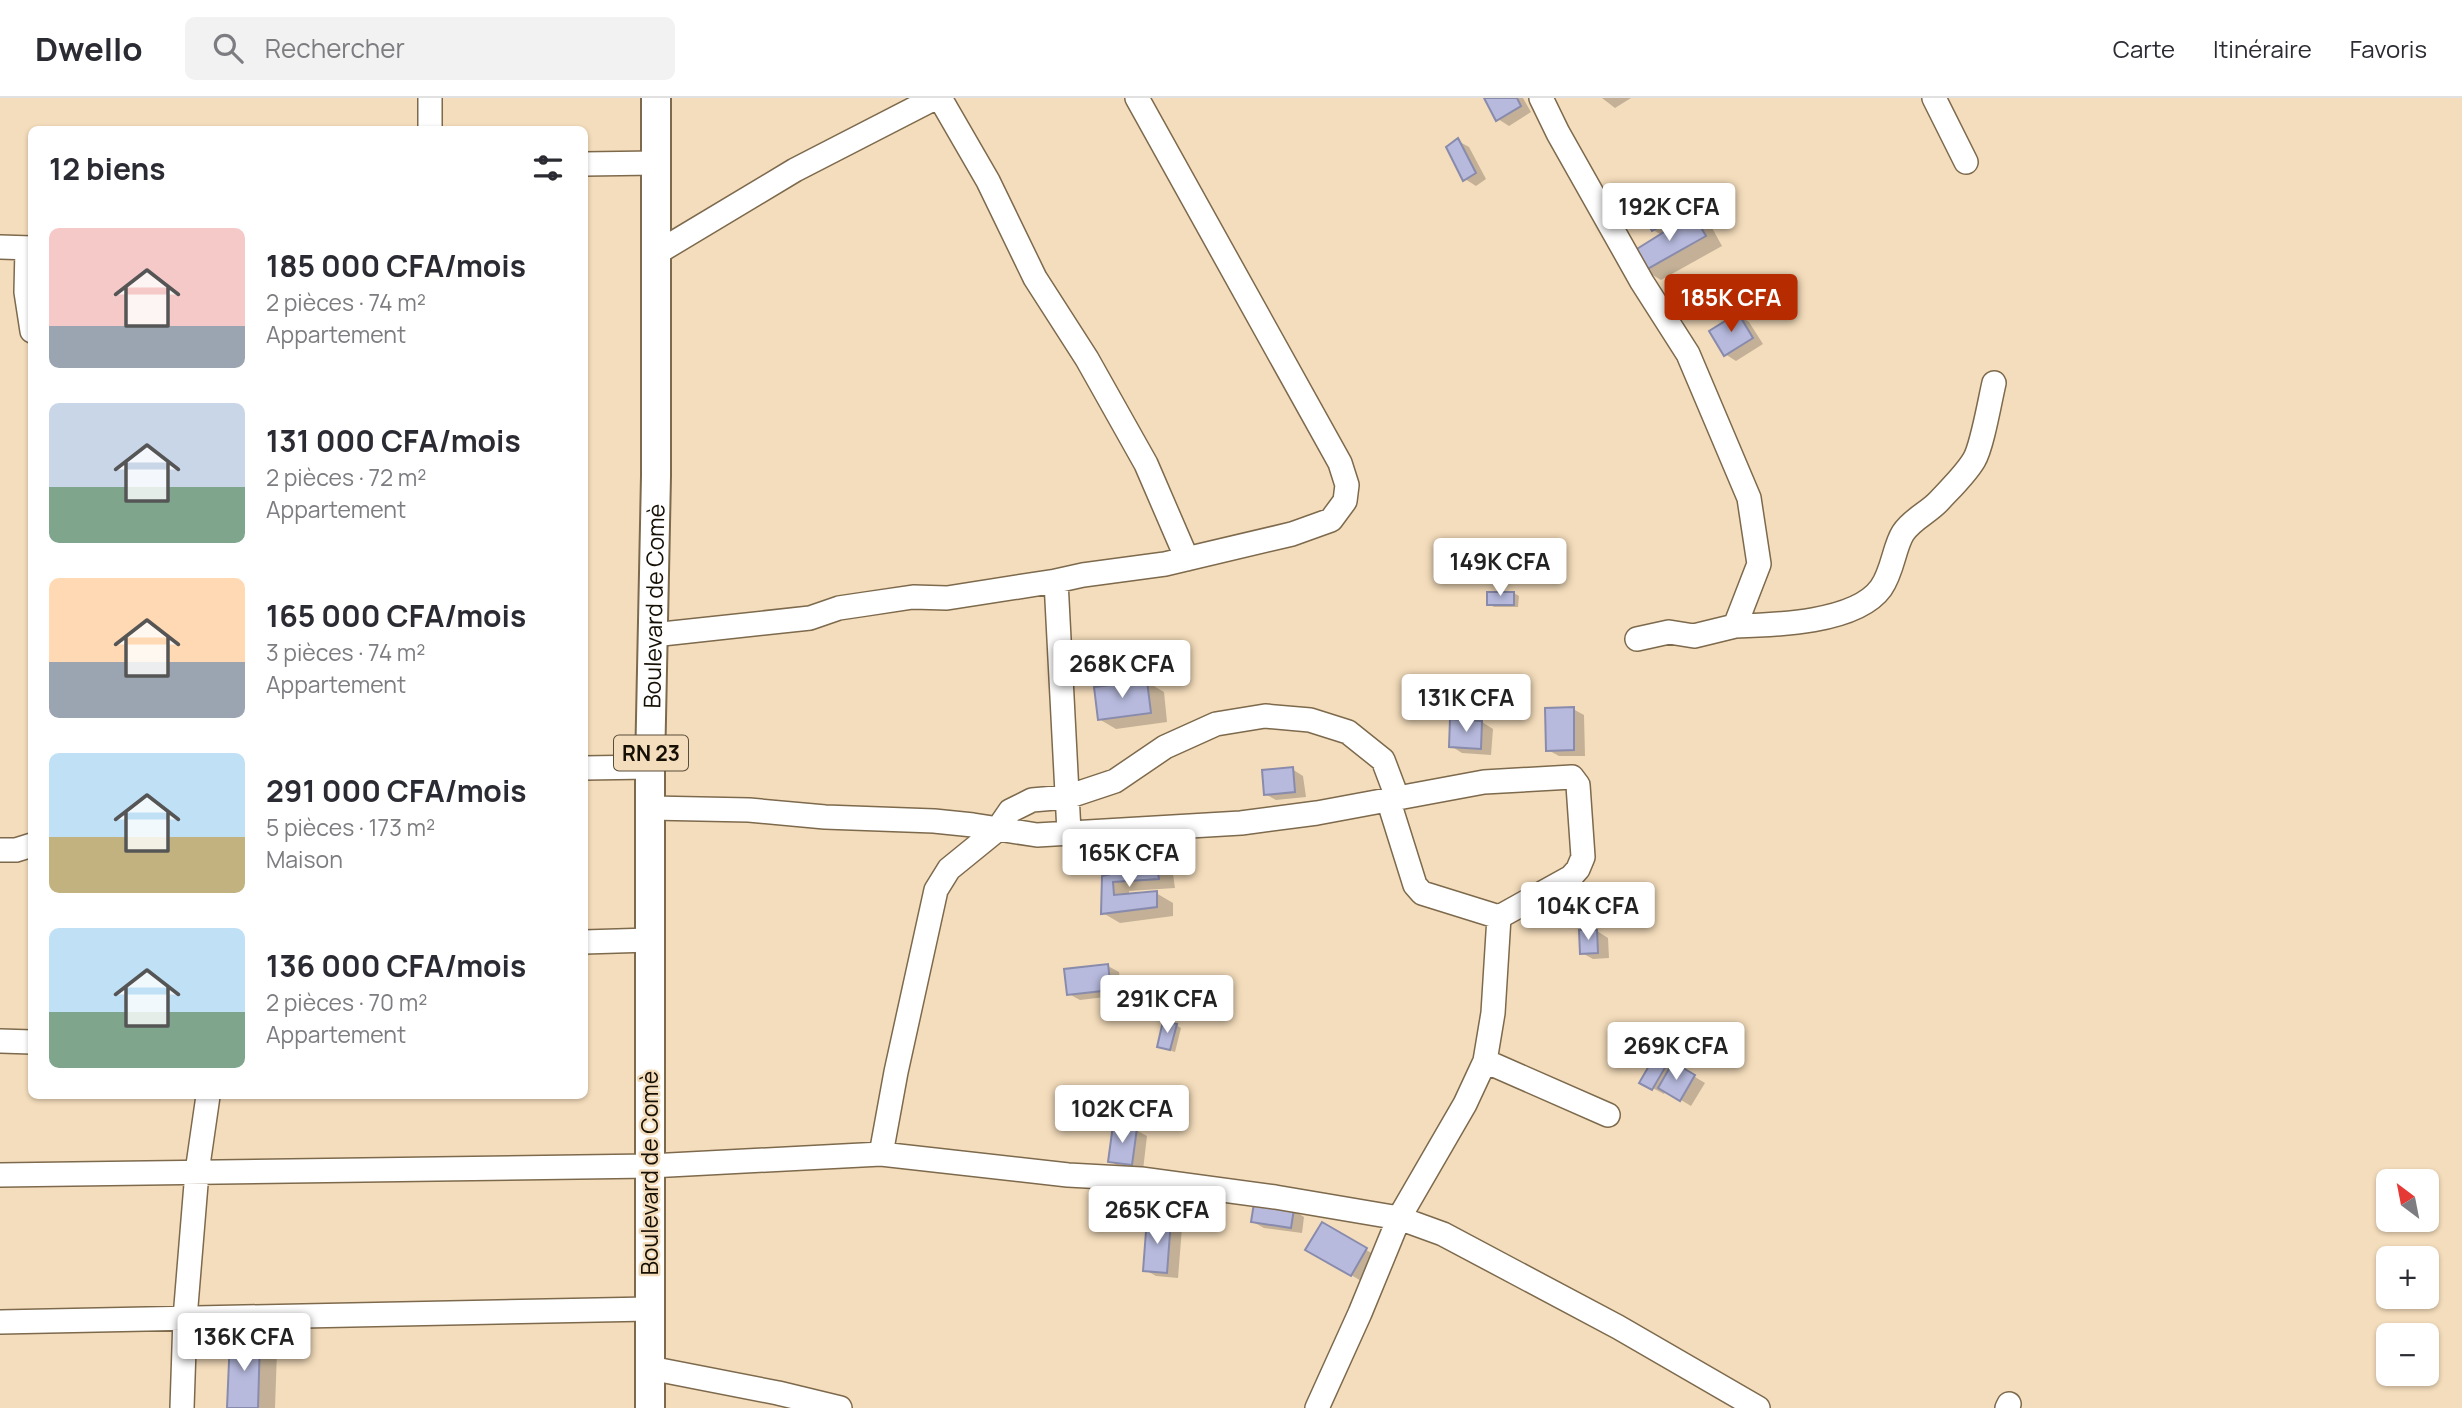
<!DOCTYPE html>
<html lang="fr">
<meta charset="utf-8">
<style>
:root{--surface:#fff;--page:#f2f2f3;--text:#2b2b33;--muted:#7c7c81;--line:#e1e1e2;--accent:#b62c00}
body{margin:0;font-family:Manrope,sans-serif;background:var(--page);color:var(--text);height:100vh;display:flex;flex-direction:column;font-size:26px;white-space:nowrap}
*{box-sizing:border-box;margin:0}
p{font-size:23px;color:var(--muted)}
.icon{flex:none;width:38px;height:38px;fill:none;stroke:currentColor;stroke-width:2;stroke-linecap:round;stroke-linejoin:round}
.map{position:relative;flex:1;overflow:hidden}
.panel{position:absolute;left:28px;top:28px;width:560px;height:973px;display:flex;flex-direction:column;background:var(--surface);border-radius:10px;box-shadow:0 2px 5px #0004}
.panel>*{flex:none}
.needle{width:46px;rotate:328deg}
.controls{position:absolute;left:2376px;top:1071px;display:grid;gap:14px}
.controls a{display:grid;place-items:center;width:63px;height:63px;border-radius:10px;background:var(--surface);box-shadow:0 2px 5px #0004;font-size:35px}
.price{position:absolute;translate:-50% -60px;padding:0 16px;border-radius:7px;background:#fff;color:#222;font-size:23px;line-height:46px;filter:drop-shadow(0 2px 4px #0008)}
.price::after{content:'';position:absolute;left:50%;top:42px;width:21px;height:16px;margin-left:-10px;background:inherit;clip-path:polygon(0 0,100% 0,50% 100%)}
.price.active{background:var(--accent);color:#fff}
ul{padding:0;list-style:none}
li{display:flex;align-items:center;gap:21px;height:175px;padding:0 21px}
li span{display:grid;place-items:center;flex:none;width:196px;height:140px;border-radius:10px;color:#555}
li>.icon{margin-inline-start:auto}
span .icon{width:84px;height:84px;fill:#fffc;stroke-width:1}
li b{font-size:30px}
h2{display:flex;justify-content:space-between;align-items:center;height:84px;padding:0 21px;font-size:30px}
header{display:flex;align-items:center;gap:42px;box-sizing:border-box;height:98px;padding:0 35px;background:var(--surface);border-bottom:2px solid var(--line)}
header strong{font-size:33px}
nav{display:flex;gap:38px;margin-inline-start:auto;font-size:24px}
.search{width:490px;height:63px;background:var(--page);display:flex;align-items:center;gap:18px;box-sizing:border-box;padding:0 24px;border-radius:10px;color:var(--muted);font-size:26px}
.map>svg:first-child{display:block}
.shadow{fill:#0003}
.building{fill:#b7badd;stroke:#898bac;stroke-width:2}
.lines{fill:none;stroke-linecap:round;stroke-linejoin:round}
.minor-casing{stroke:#7d694c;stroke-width:26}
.major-casing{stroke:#7d694c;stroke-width:32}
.minor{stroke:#fff;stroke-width:23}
.major{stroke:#fff;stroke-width:28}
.labels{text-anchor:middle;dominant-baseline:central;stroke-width:5;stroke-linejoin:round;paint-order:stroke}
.shield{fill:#f4ddbc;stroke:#594d3b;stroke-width:2}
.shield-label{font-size:21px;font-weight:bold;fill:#160f04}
.street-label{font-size:23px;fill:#160f04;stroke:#f4ddbc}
</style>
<header>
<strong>Dwello</strong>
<div class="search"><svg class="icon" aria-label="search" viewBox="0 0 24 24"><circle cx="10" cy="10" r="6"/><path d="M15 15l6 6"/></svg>Rechercher</div>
<nav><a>Carte</a><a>Itinéraire</a><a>Favoris</a></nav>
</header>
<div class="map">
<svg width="2462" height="1310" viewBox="0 0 2462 1310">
<rect width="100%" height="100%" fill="#f4ddbc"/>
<path class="shadow" d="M1487,0H1523L1531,14L1509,28L1498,21Z
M1602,0H1631L1615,10Z
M1458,43L1469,49L1486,81L1476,88L1465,81Z
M1680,89L1691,96L1701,119L1697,121L1711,128L1722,148L1661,182L1644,172L1662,137L1653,132Z
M1738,217L1749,224L1763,246L1736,263L1725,256Z
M1514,495L1519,498L1518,509H1494L1489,506Z
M1147,584L1164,594L1167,624L1116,631L1099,621Z
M1573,611L1584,617L1585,658H1559L1548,652Z
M1482,624L1493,631L1491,657L1462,655L1451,648Z
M1292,671L1303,678L1306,699L1276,702L1265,696Z
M1156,766L1173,776L1175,790L1129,793V797L1156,795L1173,805V818L1120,825L1103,815L1104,779Z
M1597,833L1608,840L1609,860L1593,861L1582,855Z
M1108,868L1119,874L1122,897L1080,902L1069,896Z
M1176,927L1181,930L1175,954L1159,949Z
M1657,956L1705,985L1691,1008L1666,993L1664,996L1641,984Z
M1136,1032L1147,1038L1143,1072L1121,1070L1110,1063Z
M1293,1112L1304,1119L1302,1135L1264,1130L1253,1124Z
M1171,1124L1182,1130L1178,1180L1156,1178L1145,1172Z
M1323,1126L1383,1162L1368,1187L1307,1151Z
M260,1243L277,1253L275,1310H229Z"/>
<path class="building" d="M1484,0H1517L1521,8L1496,23Z
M1458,40L1476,75L1463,83L1446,49Z
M1680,87L1691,112L1652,133L1639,110Z
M1693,116L1706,138L1642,174L1632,154Z
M1738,215L1753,240L1724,258L1709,233Z
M1487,494H1514V507H1487Z
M1147,583L1151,615L1098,622L1094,589Z
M1574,609V652L1546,653L1545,610Z
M1450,621L1482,623L1481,651L1449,649Z
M1293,669L1295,694L1264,697L1262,672Z
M1156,764L1159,781L1113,784L1114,797L1157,793V809L1101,816L1102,778L1116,775V769Z
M1579,832H1597L1598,855L1580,856Z
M1108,866L1111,892L1067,897L1064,871Z
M1163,923L1177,926L1170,952L1157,949Z
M1657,954L1670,961L1652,992L1639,985Z
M1673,964L1695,977L1680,1003L1658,990Z
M1113,1027L1137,1030L1132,1067L1108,1064Z
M1254,1105L1294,1111L1291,1130L1251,1124Z
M1147,1120L1171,1122L1167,1175L1143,1173Z
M1322,1124L1367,1150L1351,1178L1305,1152Z
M230,1240L260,1241L258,1310H227Z"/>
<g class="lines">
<g class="minor-casing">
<path id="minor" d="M430,0V32
M940,0L988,83L1035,180L1087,261L1146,366L1187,461
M1541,0L1558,35L1642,184L1688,256L1749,400L1759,466L1735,528C1774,527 1856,525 1881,490C1893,473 1894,449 1903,435C1912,421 1928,415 1939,403C1950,391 1965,377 1974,362C1982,349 1990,302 1994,285
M1934,0L1966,64
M584,66L656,65
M0,149L32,150
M27,150L26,194L32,233
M655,156L795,72L935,0
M1056,483L1069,734
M653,537L810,520L839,510L866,506L913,499L947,500L1056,483L1083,477L1165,466L1292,436L1331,422L1345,403L1347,387L1340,365L1137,0
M1637,541L1669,534L1694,538L1735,528
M584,670L650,669
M651,710L749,712L825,719L934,723L973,727L1037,737L1241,725L1317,715L1484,684L1572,679L1578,687L1583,759L1578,771L1571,779L1499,819L1422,795L1415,787L1388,701
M0,752H16L32,747
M584,844L650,842
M0,943L32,944
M1485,963L1608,1017
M881,1056L896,974L936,792L949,771L997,732L1010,713L1032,702L1067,699L1115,683L1165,649L1216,626L1265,618L1310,622L1348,634L1383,662L1397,699
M0,1077L650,1068L881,1056L1068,1077L1141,1081L1275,1099L1399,1120L1443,1136L1618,1229L1758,1310
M0,1224L649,1211
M650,1270L778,1295L840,1310
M182,1310L185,1220L197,1074L208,998
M1317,1310L1360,1215L1399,1120L1465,1006L1485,963L1493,915L1499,819
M2007,1310L2009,1306"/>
</g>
<g class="major-casing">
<g id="major">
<path id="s1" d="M650,1310V669L656,378V0"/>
</g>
</g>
<use href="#minor" class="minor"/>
<use href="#major" class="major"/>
</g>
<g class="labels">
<rect class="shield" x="614" y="637.5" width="74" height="35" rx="5"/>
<g class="shield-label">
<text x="651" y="655">RN 23</text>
</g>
<g class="street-label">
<text stroke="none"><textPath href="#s1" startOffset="802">Boulevard de Comè</textPath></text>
<text transform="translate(649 1075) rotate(-90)">Boulevard de Comè</text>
</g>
</g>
</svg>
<div class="controls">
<a><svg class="needle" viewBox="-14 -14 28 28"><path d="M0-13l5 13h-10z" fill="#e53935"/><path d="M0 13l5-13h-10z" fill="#7c7c81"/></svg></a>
<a>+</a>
<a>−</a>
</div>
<b class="price" style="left:1669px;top:145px">192K CFA</b>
<b class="price active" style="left:1731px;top:236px">185K CFA</b>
<b class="price" style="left:1500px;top:500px">149K CFA</b>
<b class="price" style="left:1122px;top:602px">268K CFA</b>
<b class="price" style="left:1466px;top:636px">131K CFA</b>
<b class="price" style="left:1129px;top:791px">165K CFA</b>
<b class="price" style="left:1588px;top:844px">104K CFA</b>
<b class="price" style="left:1167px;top:937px">291K CFA</b>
<b class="price" style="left:1676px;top:984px">269K CFA</b>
<b class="price" style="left:1122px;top:1047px">102K CFA</b>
<b class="price" style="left:1157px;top:1148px">265K CFA</b>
<b class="price" style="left:244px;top:1275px">136K CFA</b>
<section class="panel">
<h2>12 biens<svg class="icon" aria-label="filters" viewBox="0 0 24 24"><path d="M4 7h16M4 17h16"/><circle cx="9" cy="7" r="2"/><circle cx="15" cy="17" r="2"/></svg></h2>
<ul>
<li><span style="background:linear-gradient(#f6c9c9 70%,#9aa5b1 0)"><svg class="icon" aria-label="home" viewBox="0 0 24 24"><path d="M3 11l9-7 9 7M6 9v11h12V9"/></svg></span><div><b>185 000 CFA/mois</b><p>2 pièces · 74 m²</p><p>Appartement</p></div></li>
<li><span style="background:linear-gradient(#c9d6e8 60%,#7fa58c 0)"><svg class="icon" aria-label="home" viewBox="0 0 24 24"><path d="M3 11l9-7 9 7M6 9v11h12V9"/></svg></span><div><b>131 000 CFA/mois</b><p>2 pièces · 72 m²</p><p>Appartement</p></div></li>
<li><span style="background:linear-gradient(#ffd9b3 60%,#9aa5b1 0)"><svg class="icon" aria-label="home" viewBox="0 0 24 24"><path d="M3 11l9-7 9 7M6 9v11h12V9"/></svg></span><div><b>165 000 CFA/mois</b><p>3 pièces · 74 m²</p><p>Appartement</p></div></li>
<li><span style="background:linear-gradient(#bfe0f5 60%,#c2b280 0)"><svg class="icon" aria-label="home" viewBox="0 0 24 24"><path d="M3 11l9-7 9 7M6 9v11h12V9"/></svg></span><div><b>291 000 CFA/mois</b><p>5 pièces · 173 m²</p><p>Maison</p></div></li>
<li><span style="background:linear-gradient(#bfe0f5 60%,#7fa58c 0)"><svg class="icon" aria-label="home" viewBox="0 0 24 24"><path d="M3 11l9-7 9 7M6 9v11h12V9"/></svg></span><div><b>136 000 CFA/mois</b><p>2 pièces · 70 m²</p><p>Appartement</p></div></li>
</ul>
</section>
</div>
